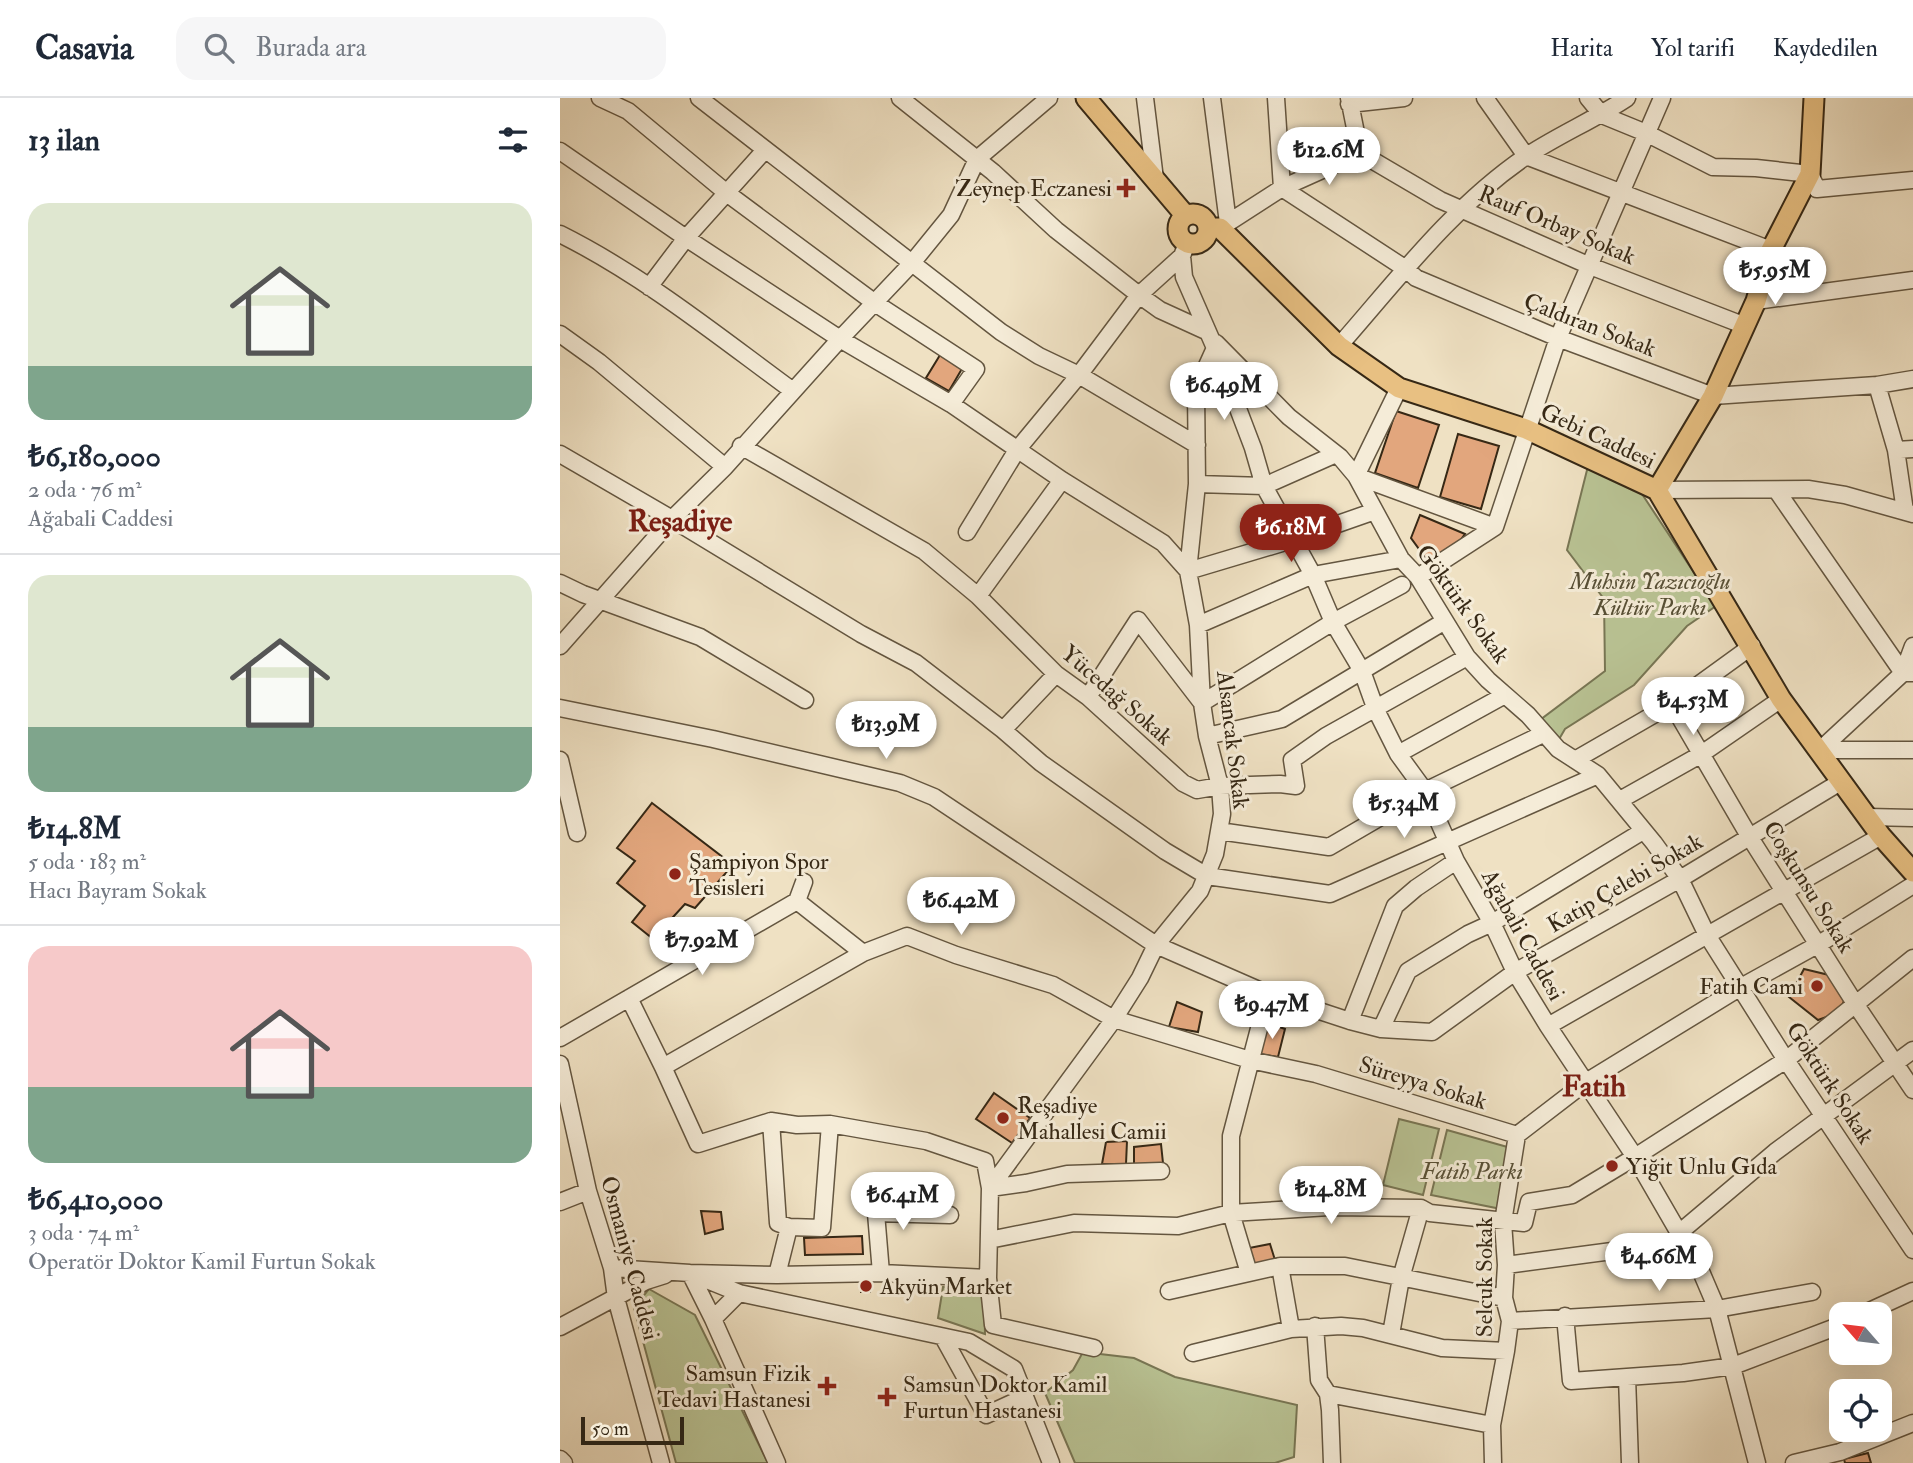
<!DOCTYPE html>
<html lang="tr">
<meta charset="utf-8">
<style>
:root{--surface:#fff;--page:#f6f6f7;--text:#1f2937;--muted:#747a83;--line:#e0e1e3;--accent:#8f2418}
body{margin:0;font-family:"IM FELL Double Pica",serif;background:var(--page);color:var(--text);height:100vh;display:flex;flex-direction:column;font-size:26px;white-space:nowrap}
*{box-sizing:border-box;margin:0}
p{font-size:23px;color:var(--muted)}
.icon{flex:none;width:38px;height:38px;fill:none;stroke:currentColor;stroke-width:2;stroke-linecap:round;stroke-linejoin:round}
.map{position:relative;flex:1;overflow:hidden}
.side{display:flex;flex-direction:column;background:var(--surface);width:560px}
.side>*{flex:none}
.needle{width:46px;rotate:298deg}
.buttons{position:absolute;left:1269px;top:1204px;display:grid;gap:14px}
.buttons a{display:grid;place-items:center;width:63px;height:63px;border-radius:14px;background:var(--surface);box-shadow:0 7px 28px #0002;font-size:35px}
.scale{position:absolute;left:21px;bottom:18px;width:103px;box-sizing:border-box;padding-left:7px;border:4px solid #362815;border-top:0;font-size:19px;line-height:24px;white-space:nowrap;color:#362815;-webkit-text-stroke:5px #f5ecd8;paint-order:stroke}
.price{position:absolute;translate:-50% -60px;padding:0 16px;border-radius:24px;background:#fff;color:#222;font-size:23px;line-height:46px;filter:drop-shadow(0 2px 4px #0008)}
.price::after{content:'';position:absolute;left:50%;top:42px;width:21px;height:16px;margin-left:-10px;background:inherit;clip-path:polygon(0 0,100% 0,50% 100%)}
.price.active{background:var(--accent);color:#fff}
ul{padding:0;list-style:none}
li{display:grid;align-content:center;gap:14px;height:371px;padding:0 28px}
li+li{border-top:2px solid var(--line)}
li span{display:grid;place-items:center;height:217px;border-radius:21px;color:#555}
li>.icon{margin-inline-start:auto}
span .icon{width:126px;height:126px;fill:#fffc;stroke-width:1}
li b{font-size:30px}
h2{display:flex;justify-content:space-between;align-items:center;height:84px;padding:0 28px;font-size:30px}
header{display:flex;align-items:center;gap:42px;box-sizing:border-box;height:98px;padding:0 35px;background:var(--surface);border-bottom:2px solid var(--line)}
header strong{font-size:33px}
nav{display:flex;gap:38px;margin-inline-start:auto;font-size:24px}
.search{width:490px;height:63px;background:var(--page);display:flex;align-items:center;gap:18px;box-sizing:border-box;padding:0 24px;border-radius:21px;color:var(--muted);font-size:26px}
main{display:flex;flex:1;min-height:0}
.map>svg:first-child{display:block}
.green{fill:#b9c394;stroke:#787654;stroke-width:2}
.building{fill:#e2a67d;stroke:#362815;stroke-width:2}
.lines{fill:none;stroke-linecap:round;stroke-linejoin:round}
.minor-casing{stroke:#645640;stroke-width:19}
.major-casing{stroke:#362815;stroke-width:23}
.minor{stroke:#f5ecd8;stroke-width:16}
.major{stroke:#e8c082;stroke-width:19}
.poi-dot{fill:#8f2418;stroke:#f5ecd8;stroke-width:2.5}
.labels{text-anchor:middle;dominant-baseline:central;stroke-width:6;stroke-linejoin:round;paint-order:stroke}
.poi-label{font-size:23px;fill:#362815;stroke:#f5ecd8;text-anchor:start}
.street-label{font-size:23px;fill:#362815;stroke:#f5ecd8}
.park-label{font-size:23px;font-style:italic;fill:#574f35;stroke:#f5ecd8}
.district-label{font-size:30px;font-weight:bold;fill:#7a1f14;stroke:#f5ecd8}
</style>
<header>
<strong>Casavia</strong>
<div class="search"><svg class="icon" aria-label="search" viewBox="0 0 24 24"><circle cx="10" cy="10" r="6"/><path d="M15 15l6 6"/></svg>Burada ara</div>
<nav><a>Harita</a><a>Yol tarifi</a><a>Kaydedilen</a></nav>
</header>
<main>
<section class="side">
<h2>13 ilan<svg class="icon" aria-label="filters" viewBox="0 0 24 24"><path d="M4 7h16M4 17h16"/><circle cx="9" cy="7" r="2"/><circle cx="15" cy="17" r="2"/></svg></h2>
<ul>
<li><span style="background:linear-gradient(#dfe7d0 75%,#7fa58c 0)"><svg class="icon" aria-label="home" viewBox="0 0 24 24"><path d="M3 11l9-7 9 7M6 9v11h12V9"/></svg></span><div><b>₺6,180,000</b><p>2 oda · 76 m²</p><p>Ağabali Caddesi</p></div></li>
<li><span style="background:linear-gradient(#dfe7d0 70%,#7fa58c 0)"><svg class="icon" aria-label="home" viewBox="0 0 24 24"><path d="M3 11l9-7 9 7M6 9v11h12V9"/></svg></span><div><b>₺14.8M</b><p>5 oda · 183 m²</p><p>Hacı Bayram Sokak</p></div></li>
<li><span style="background:linear-gradient(#f6c9c9 65%,#7fa58c 0)"><svg class="icon" aria-label="home" viewBox="0 0 24 24"><path d="M3 11l9-7 9 7M6 9v11h12V9"/></svg></span><div><b>₺6,410,000</b><p>3 oda · 74 m²</p><p>Operatör Doktor Kamil Furtun Sokak</p></div></li>
</ul>
</section>
<div class="map">
<svg width="1353" height="1365" viewBox="0 0 1353 1365">
<rect width="100%" height="100%" fill="#efe1c3"/>
<filter id="stains"><feTurbulence type="fractalNoise" baseFrequency=".00286" numOctaves="4"/><feColorMatrix values="0 0 0 0 .2 0 0 0 0 .09 0 0 0 0 .02 0 0 0 .5 -.17"/></filter>
<radialGradient id="worn" r=".72"><stop offset=".6" stop-color="#630" stop-opacity="0"/><stop offset="1" stop-color="#630" stop-opacity=".3"/></radialGradient>
<path class="green" d="M1028,368L1059,379L1082,396L1156,508L1127,528L1074,587L1005,631L998,643L980,622L1045,573L1044,501L1007,452Z
M839,1021L879,1031L863,1097L823,1087Z
M887,1032L951,1050L941,1111L871,1097Z
M383,1189L424,1192L425,1236L378,1220Z
M89,1191L135,1217L208,1365H116L74,1210Z
M523,1254L574,1260L615,1279L737,1307L734,1359L715,1365H515L485,1295L513,1272Z"/>
<path class="building" d="M380,257L403,269L389,293L366,280Z
M836,313L879,327L858,390L815,375Z
M898,336L939,348L921,411L880,399Z
M860,417L905,436L894,451L867,462L851,440Z
M92,705L173,767L135,810L125,806L93,841L72,824L85,808L57,785L75,763L57,750Z
M1244,871L1273,878L1286,897L1280,914L1258,922L1229,899Z
M617,904L642,914L638,934L609,929Z
M708,925L725,931L718,959L698,956Z
M434,995L470,1020L452,1045L416,1021Z
M567,1043L566,1066H542L546,1044Z
M601,1046L603,1065L574,1068V1049Z
M141,1113L161,1114L163,1131L145,1136Z
M302,1138L303,1156L245,1157L244,1140Z
M710,1146L715,1162L692,1170L689,1150Z
M301,1182H311L310,1194H301Z
M1308,1355L1311,1365H1285L1284,1361Z"/>
<g class="lines">
<g class="minor-casing">
<path id="minor" d="M40,0L68,13L168,96L315,205L416,271L391,306
M139,0L441,234L479,258L519,277L637,347
M340,0L433,74L496,132L579,197L600,212L646,233
M585,0L595,81
M652,0L668,125
M716,0L722,90
M789,0L800,55
M925,0L966,58L1211,152
M1028,0L1042,17L1086,35L1153,69L1196,70L1250,76L1257,91L1353,82
M789,6L844,0
M0,53L126,140L280,241L391,306L502,382L603,445L628,473L732,442L815,413
M800,55L880,102L1030,168L1183,227
M722,90L846,171L856,180L998,240L1153,298L1317,287L1353,281
M660,130L722,90L800,55
M0,136C84,178 158,238 233,293
M89,189L126,140L205,52
M1196,203L1353,182
M0,236L39,264L165,369L280,241L352,165L391,117L417,61L489,0
M656,245L729,319L780,359L796,378L841,461L858,479L907,559L928,582L968,617L998,651L1038,677L1094,745L1120,781L1147,837L1226,962L1353,1152
M779,248C837,182 892,109 965,59C998,37 1034,22 1067,0
M655,250L693,350L704,388L753,477L773,524L802,573L816,612L838,656L865,693L896,763L932,825L955,874L988,928L1075,1059L1119,1135L1128,1143L1157,1211L1197,1365
M1317,287L1336,352L1353,351
M839,290L796,378L935,429
M181,348L364,453L418,498L496,576L528,599L623,685L637,692L660,688L720,686L736,688L732,662L766,638L907,559
M1336,352L1345,413
M0,356L112,421L301,536L356,565L443,632L481,665L605,753L647,778L770,796L1038,677
M637,386L704,388L776,356
M1097,392L1248,391L1285,397L1353,416
M1217,393L1343,575H1353
M407,434L457,352L519,277L579,197L622,158L627,145
M858,479L935,429L998,240L1102,0
M0,485L23,496L140,539L245,602
M418,498L502,382
M638,527L753,477L841,461
M0,548L112,421L165,369
M528,599L578,522L642,605L773,524L842,487
M1112,606L1189,738L1296,907L1353,992
M0,610L153,641L340,685L374,699L596,847L708,896L790,923L821,931L872,934L955,874L1120,781L1282,683
M443,632L496,576
M647,638L722,621L885,523
M1260,652L1343,575L1353,548
M1260,652H1353
M838,656L945,597
M0,662L17,735
M1015,662L1112,606L1192,548
M1060,702L1140,657L1221,601
M1308,719L1353,720
M659,733L769,749L865,693L983,636
M237,803L303,855L347,838L396,857L493,887L554,921L690,962L756,976L957,1037
M303,855L103,969L138,1046L211,1023L237,1027L270,1026L366,1043L425,1063L430,1090L466,1085L507,1076L601,1073
M708,896L671,1038V1115L689,1175L720,1168L731,1231
M69,900L103,969
M790,923L835,808L856,790L896,763
M988,928L1321,738
M821,931L848,873L908,836L932,825L1083,733
M0,940L237,803L244,784
M0,966L28,1093L52,1170L56,1200L101,1365
M211,1023L218,1125L229,1129
M0,1104L28,1093
M1119,1135L1215,1054L1353,952
M429,1142L514,1125L618,1128L671,1115L769,1109L861,1110L870,1115L964,1125L969,1104L1012,1097L1075,1059L1226,962L1353,860
M946,1167L1128,1143
M720,1168H785L944,1200
M52,1170L130,1175L217,1177L321,1175L428,1180
M130,1175L179,1195L409,1244L454,1271L491,1365
M130,1175L153,1221L217,1365
M321,1175L316,1115L390,1117
M217,1177L229,1129L262,1130L270,1026
M609,1193L689,1175
M1303,1216L1353,1193
M1005,1218L1011,1283L1123,1275L1173,1268L1281,1227
M153,1221L179,1195
M950,1223L1157,1211L1252,1194
M755,1228L759,1282L768,1296L770,1312L772,1365
M0,1229L86,1183L105,1177
M831,1236L841,1180L861,1110
M383,1239L426,1317L465,1299
M534,1250L433,1227L428,1180L430,1090L554,921L580,880L596,847L640,793L655,756L662,716L660,688L647,638L642,605L638,527L628,473L637,386L636,292L655,250L624,179L622,158
M633,1255L731,1231L781,1228L803,1230L882,1250L946,1253
M1067,1279L1070,1365
M768,1296L932,1327
M0,1361L4,1365
M933,1365L932,1327L946,1253L950,1223L944,1200L946,1167L943,1124L957,1037L1026,984L1181,889L1259,846L1353,787
M1234,1365L1280,1354L1353,1325"/>
</g>
<g class="major-casing">
<path id="major" d="M526,0L625,117
M618 131a15 15 0 1 1 30 0a15 15 0 1 1-30 0Z
M649,130H660L779,248L839,290L966,331L1097,392L1221,601L1321,738L1353,774
M1097,392L1153,298L1196,203L1211,152L1250,76L1254,0"/>
</g>
<use href="#minor" class="minor"/>
<use href="#major" class="major"/>
</g>
<g class="poi-dot">
<path d="M562.5 79.5h7v7h7v7h-7v7h-7v-7h-7v-7h7z"/>
<circle cx="115" cy="776" r="7"/>
<circle cx="1257" cy="888" r="7"/>
<circle cx="443" cy="1020" r="7"/>
<circle cx="1052" cy="1068" r="7"/>
<circle cx="306" cy="1188" r="7"/>
<path d="M263.5 1277.5h7v7h7v7h-7v7h-7v-7h-7v-7h7z"/>
<path d="M323.5 1288.5h7v7h7v7h-7v7h-7v-7h-7v-7h7z"/>
</g>
<g class="labels">
<g class="poi-label">
<text x="552" y="90" text-anchor="end">Zeynep Eczanesi</text>
<text x="129" y="763">Şampiyon Spor<tspan x="129" dy="26">Tesisleri</tspan></text>
<text x="1243" y="888" text-anchor="end">Fatih Cami</text>
<text x="457" y="1007">Reşadiye<tspan x="457" dy="26">Mahallesi Camii</tspan></text>
<text x="1066" y="1068">Yiğit Unlu Gıda</text>
<text x="320" y="1188">Akyün Market</text>
<text x="251" y="1275" text-anchor="end">Samsun Fizik<tspan x="251" dy="26">Tedavi Hastanesi</tspan></text>
<text x="343" y="1286">Samsun Doktor Kamil<tspan x="343" dy="26">Furtun Hastanesi</tspan></text>
</g>
<g class="street-label">
<text transform="translate(997 127) rotate(23)">Rauf Orbay Sokak</text>
<text transform="translate(1030 227) rotate(21)">Çaldıran Sokak</text>
<text transform="translate(1038 338) rotate(25)">Gebi Caddesi</text>
<text transform="translate(903 506) rotate(54)">Göktürk Sokak</text>
<text transform="translate(557 597) rotate(41)">Yücedağ Sokak</text>
<text transform="translate(673 642) rotate(83)">Alsancak Sokak</text>
<text transform="translate(1065 785) rotate(-30)">Katip Çelebi Sokak</text>
<text transform="translate(1249 789) rotate(58)">Coşkunsu Sokak</text>
<text transform="translate(963 837) rotate(61)">Ağabali Caddesi</text>
<text transform="translate(863 985) rotate(17)">Süreyya Sokak</text>
<text transform="translate(1270 985) rotate(57)">Göktürk Sokak</text>
<text transform="translate(70 1160) rotate(75)">Osmaniye Caddesi</text>
<text transform="translate(924 1179) rotate(-90)">Selcuk Sokak</text>
</g>
<g class="park-label">
<text x="1090" y="483">Muhsin Yazıcıoğlu<tspan x="1090" dy="26">Kültür Parkı</tspan></text>
<text x="912" y="1073">Fatih Parkı</text>
</g>
<g class="district-label">
<text x="120" y="423">Reşadiye</text>
<text x="1034" y="988">Fatih</text>
</g>
</g>
<rect width="100%" height="100%" filter="url(#stains)"/>
<rect width="100%" height="100%" fill="url(#worn)"/>
</svg>
<div class="buttons">
<a><svg class="needle" viewBox="-14 -14 28 28"><path d="M0-13l5 13h-10z" fill="#e53935"/><path d="M0 13l5-13h-10z" fill="#747a83"/></svg></a>
<a><svg class="icon" aria-label="locate" viewBox="0 0 24 24"><circle cx="12" cy="12" r="6"/><path d="M12 2v4M12 18v4M2 12h4M18 12h4"/></svg></a>
</div>
<div class="scale">50 m</div>
<b class="price" style="left:769px;top:89px">₺12.6M</b>
<b class="price" style="left:1215px;top:209px">₺5.95M</b>
<b class="price" style="left:664px;top:324px">₺6.49M</b>
<b class="price active" style="left:731px;top:466px">₺6.18M</b>
<b class="price" style="left:1133px;top:639px">₺4.53M</b>
<b class="price" style="left:326px;top:663px">₺13.9M</b>
<b class="price" style="left:844px;top:742px">₺5.34M</b>
<b class="price" style="left:401px;top:839px">₺6.42M</b>
<b class="price" style="left:142px;top:879px">₺7.92M</b>
<b class="price" style="left:712px;top:943px">₺9.47M</b>
<b class="price" style="left:771px;top:1128px">₺14.8M</b>
<b class="price" style="left:343px;top:1134px">₺6.41M</b>
<b class="price" style="left:1099px;top:1195px">₺4.66M</b>
</div>
</main>
